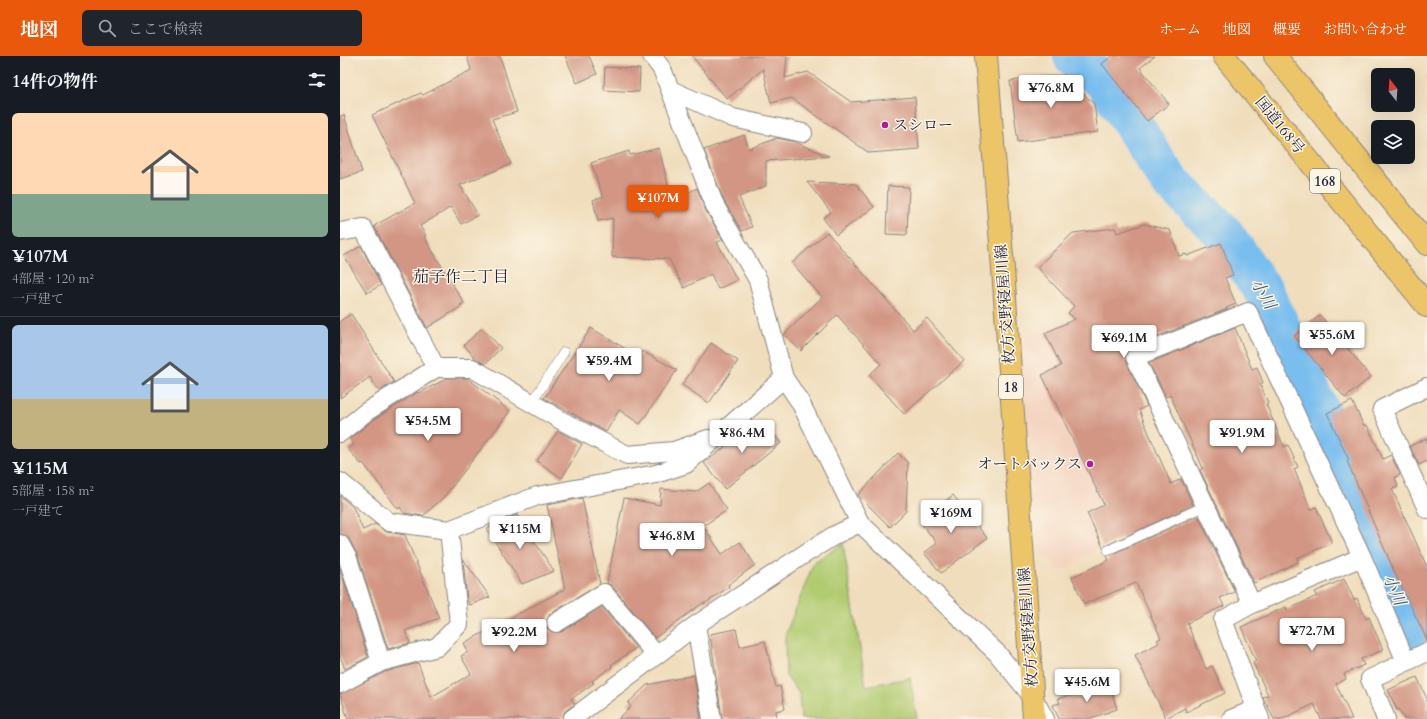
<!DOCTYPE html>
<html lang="ja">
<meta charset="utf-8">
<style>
:root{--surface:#171b24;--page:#20242c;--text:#f1f3f6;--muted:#9ea1a6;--line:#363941;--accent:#ea580c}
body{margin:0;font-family:Cardo,"Noto Serif JP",serif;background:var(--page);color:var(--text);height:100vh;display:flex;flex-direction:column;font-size:15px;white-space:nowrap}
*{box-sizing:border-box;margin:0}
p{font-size:13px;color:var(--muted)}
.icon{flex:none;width:22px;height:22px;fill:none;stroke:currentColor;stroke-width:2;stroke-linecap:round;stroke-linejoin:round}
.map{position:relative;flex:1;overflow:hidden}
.sheet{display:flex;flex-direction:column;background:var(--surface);width:340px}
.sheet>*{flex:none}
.needle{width:26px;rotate:343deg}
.tools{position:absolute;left:1031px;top:12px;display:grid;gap:8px}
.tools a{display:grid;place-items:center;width:44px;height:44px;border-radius:6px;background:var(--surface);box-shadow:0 4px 16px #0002;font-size:20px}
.price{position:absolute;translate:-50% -34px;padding:0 9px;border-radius:4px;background:#fff;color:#222;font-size:13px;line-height:26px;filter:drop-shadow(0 1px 2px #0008)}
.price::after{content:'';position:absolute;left:50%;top:24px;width:12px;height:9px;margin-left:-6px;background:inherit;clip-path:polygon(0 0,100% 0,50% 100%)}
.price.on{background:var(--accent);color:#fff}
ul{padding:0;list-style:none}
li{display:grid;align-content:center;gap:8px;height:212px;padding:0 12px}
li+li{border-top:1px solid var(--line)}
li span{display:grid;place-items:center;height:124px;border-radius:6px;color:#555}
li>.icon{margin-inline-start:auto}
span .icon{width:72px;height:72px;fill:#fffc;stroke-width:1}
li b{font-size:17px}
h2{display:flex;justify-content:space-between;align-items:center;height:48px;padding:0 12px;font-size:17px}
header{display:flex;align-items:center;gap:24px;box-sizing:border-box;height:56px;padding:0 20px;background:var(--accent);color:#fff}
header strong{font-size:19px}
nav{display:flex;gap:22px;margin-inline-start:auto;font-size:14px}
.search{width:280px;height:36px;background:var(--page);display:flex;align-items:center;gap:10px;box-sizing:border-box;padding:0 14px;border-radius:6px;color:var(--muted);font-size:15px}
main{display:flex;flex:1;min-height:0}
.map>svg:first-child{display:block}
.built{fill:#f4d3c0}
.green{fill:#b1cb71;stroke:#6a7656}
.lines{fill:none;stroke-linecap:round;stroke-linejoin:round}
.river{stroke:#78beef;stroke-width:40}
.building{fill:#d39684}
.lane-casing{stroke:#89807c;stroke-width:10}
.street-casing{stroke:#89807c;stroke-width:20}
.primary-casing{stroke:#89807c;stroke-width:24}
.highway-casing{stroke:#89807c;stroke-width:24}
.lane{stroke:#fff;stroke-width:9}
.street{stroke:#fff;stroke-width:18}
.primary{stroke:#edc569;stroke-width:22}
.highway{stroke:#edc569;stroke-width:22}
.poi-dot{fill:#b5179e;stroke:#fcf5e5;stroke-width:1.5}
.labels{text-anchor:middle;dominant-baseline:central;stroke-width:3;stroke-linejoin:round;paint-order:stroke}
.shield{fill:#fcf5e5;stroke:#63616e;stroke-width:1}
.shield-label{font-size:14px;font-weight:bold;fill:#22223b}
.poi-label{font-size:15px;fill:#22223b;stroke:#fcf5e5;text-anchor:start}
.street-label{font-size:15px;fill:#22223b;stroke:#fcf5e5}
.neighbourhood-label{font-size:16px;fill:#22223b;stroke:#fcf5e5}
.water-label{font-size:16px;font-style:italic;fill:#40597a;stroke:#fcf5e5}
</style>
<header>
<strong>地図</strong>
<div class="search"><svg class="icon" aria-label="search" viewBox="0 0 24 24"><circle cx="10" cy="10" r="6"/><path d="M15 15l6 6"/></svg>ここで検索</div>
<nav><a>ホーム</a><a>地図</a><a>概要</a><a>お問い合わせ</a></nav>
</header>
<main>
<section class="sheet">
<h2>14件の物件<svg class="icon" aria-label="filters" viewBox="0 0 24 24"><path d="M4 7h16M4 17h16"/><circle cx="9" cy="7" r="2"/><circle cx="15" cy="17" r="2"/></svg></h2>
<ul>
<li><span style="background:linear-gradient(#ffd9b3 65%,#7fa58c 0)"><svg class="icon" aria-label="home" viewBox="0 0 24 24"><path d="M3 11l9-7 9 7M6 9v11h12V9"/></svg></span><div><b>¥107M</b><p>4部屋 · 120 m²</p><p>一戸建て</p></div></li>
<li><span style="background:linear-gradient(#a9c7e8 60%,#c2b280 0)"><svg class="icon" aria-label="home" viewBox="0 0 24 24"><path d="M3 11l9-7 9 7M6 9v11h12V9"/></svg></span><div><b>¥115M</b><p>5部屋 · 158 m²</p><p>一戸建て</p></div></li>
</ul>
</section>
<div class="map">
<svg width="1087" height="663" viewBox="0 0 1087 663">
<rect width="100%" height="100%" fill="#fcf5e5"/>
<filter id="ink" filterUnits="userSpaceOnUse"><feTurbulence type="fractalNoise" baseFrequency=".025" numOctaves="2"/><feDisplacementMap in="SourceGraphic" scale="8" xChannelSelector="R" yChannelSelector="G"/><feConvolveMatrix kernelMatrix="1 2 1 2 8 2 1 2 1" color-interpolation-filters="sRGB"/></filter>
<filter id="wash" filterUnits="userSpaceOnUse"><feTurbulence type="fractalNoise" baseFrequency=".012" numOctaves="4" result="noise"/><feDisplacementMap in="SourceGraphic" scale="16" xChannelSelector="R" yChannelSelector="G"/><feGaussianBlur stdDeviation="0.9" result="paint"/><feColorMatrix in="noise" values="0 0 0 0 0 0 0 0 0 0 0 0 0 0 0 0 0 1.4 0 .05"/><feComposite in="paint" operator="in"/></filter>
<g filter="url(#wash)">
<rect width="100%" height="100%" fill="#f0ddbc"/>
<path class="built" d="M722,263L785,294L808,354L766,376L791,433L743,456L761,491L721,516L698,494L680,282Z"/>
<path class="green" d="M503,488L526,630L570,622L577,663H461L459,637L446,620L445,580L474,506Z"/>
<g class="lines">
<path class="river" d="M733,0L766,27L828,123L885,179L924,236L980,355L1048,521L1077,584"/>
</g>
<g id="blocks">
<path class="building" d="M127,0H160L177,56L152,63L171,108L120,129L138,159L121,168L111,151L80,170L86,180L84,181L124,247L120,249L122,250L87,272L34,170L75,147L32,59L81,37L83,39L131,14Z
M225,0H249L257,18L237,27Z
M352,0H447L445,22L468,16L511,46L575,41L579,93L529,97L452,42L431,47L423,13L387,43Z
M772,0H815L800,12L829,48L807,65L762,8Z
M265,11L300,13L299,36L264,34Z
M725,19L754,48L758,76L678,86L670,25Z
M4,59L22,116L0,123V60Z
M404,79L409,93L437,82L452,85L489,100L426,105V130L399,141L412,171L402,175L384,145L364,94Z
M319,92L332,145L357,132L366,155L383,184L377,186L397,224L378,233L371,218L344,232L329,203L272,201L273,162L258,165L253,144L263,141L251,107L289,95L290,99Z
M467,126L516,128L534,151L496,179L483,162L491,156Z
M548,130L569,131L567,179L546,178Z
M804,168L830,174L839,200L846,198L847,200L881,187L893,219L885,222L896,248L886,252L887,253L791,291L786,295V305L807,350L799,354L813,387L831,428L841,423L853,449L763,491L747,457L764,449L702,319L721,310L705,277L735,263L728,257L734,250L697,211L733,177L775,172L777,177Z
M487,176L573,274L587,262L624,305L564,358L529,319L541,308L497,259L461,295L444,279L482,241L452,207Z
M21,190L41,229L27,237L4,200Z
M11,258L54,326L39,335L30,321L0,342V265Z
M980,259L1031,321L1005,342L954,280Z
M142,272L161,292L145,308L136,303L124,289Z
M251,272L299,301L302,295L337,314L300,368L279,354L266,376L204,342Z
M895,272L912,313L917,311L923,327L920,328L928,347L926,348L944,391L948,389L958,411L954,413L971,454L976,451L992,487L957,502L958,506L914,527L860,414L863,412L830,339L826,341L809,307Z
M371,287L398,305L369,347L342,329Z
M108,322H127L170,355L105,440L83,460L64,457L60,451L58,453L23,407L21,408L8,393L14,389L10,383L32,365L78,336L79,337Z
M1012,345L1024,370L1027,369L1043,403L1051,399L1060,419L1055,421L1058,431L1052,433L1087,511V584L1053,513L1007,405L1009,404L987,357Z
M409,368L418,377L426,370L441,387L385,433L364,407L385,391L384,390Z
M218,375L242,388L222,422L197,405Z
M1087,382V405L1079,409L1070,390Z
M558,397L568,407L566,455L550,471L518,439Z
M369,427L387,454L363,470L382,498L400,486L415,509L388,529L389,531L364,548V546L315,582L272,530L267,527L284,442L320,449L321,433L356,436Z
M613,439L647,482L601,517L584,497L597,487L580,466Z
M0,440L13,451L23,474L35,468L47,476L65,479L99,562L65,575L70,587L48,593L18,500L9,483L0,478Z
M242,442L260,528L210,558L206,567L207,572L211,576H221L262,551L296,592L271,609L272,611L252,625L254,627L231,643L235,648L225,655L222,663H8L0,638L45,616L78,607L91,641L131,618L121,600L128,596L124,587L225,533L207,449Z
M177,459L214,515L182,528L147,473L157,467Z
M858,460L895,536L880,542L884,550L847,567L866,613L872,610L885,637L846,656L845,652L826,662L795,599L819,587L817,584L821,582L796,527L744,548L732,521L769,504L767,500Z
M123,503L135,520L150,541L130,549L127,545Z
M0,512L28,601L5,613L0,600Z
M1004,523L1014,544L1017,542L1026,563L1029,561L1043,594L1021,603L1024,609L1004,618L1006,623L996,628L1012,663H981L974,648L942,663H934L923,641L928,639L913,607L916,605L901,571L946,551L947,554L977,540L975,536Z
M396,573L400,591L425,585L436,631L440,630L445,653L436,655L437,663H382L370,578Z
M354,619L361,663H278L291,651L288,647L307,629Z
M1077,621L1087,643V663H1064L1059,653L1057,654L1048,634Z
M768,625L777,653L748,663H719L713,649L720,647L718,643Z"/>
</g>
</g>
<g filter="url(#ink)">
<use href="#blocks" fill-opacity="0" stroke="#89807c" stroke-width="1"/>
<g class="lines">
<g class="lane-casing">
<path id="lane" d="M191,348L224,296
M768,494L865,450"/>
</g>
<g class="street-casing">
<path id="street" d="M312,0L322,13L375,150L418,224L444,322L460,346L520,467L657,597L692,640L705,663
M331,34L393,62L463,77
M0,176L23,172L96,312
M1087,331L1042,353L1087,453
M0,377L26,356L96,312H132L224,366L287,399L334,395L368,383
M0,426L49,466L109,474L197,440L316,418L346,408L444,322
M0,488L8,503L41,606
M912,548L1022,501
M216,567L264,537L316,599
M356,569L372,663
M0,628L41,606L97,591L119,568L109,474
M232,663L356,569L466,497L495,479L520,467
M891,663L916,653
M920,663L883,564L912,548L795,301L908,256L1022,501L1066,606
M1046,663L1030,623L1087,596"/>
</g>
<g class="primary-casing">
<path id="primary" d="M646,0L663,213L694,663"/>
</g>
<g class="highway-casing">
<path id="highway" d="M884,0L1087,250
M935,0L1087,188"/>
</g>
<use href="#lane" class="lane"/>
<use href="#street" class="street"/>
<use href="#primary" class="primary"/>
<use href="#highway" class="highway"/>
</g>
</g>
<g class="poi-dot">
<circle cx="545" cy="69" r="4"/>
<circle cx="750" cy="408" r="4"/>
</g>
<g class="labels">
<g class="shield">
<rect x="970" y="113" width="30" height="24" rx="3"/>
<rect x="659" y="319" width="24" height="24" rx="3"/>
</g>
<g class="shield-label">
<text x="985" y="125">168</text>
<text x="671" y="331">18</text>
</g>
<g class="poi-label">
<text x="553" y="69">スシロー</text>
<text x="742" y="408" text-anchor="end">オートバックス</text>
</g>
<g class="street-label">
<text transform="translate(940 69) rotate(51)">国道168号</text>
<text transform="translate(665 248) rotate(-94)">枚方交野寝屋川線</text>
<text transform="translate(688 571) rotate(-94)">枚方交野寝屋川線</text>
</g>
<g class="neighbourhood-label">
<text x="121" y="221">茄子作二丁目</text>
</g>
<g class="water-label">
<text transform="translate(923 238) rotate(60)">小川</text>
<text transform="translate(1054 534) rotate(66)">小川</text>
</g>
</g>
</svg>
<div class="tools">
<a><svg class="needle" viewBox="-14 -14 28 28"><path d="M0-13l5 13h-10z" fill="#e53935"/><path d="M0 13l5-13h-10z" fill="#9ea1a6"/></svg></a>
<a><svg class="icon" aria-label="layers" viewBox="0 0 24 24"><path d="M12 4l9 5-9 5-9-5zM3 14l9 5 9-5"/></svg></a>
</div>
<b class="price" style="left:711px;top:53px">¥76.8M</b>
<b class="price on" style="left:318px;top:163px">¥107M</b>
<b class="price" style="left:992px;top:300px">¥55.6M</b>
<b class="price" style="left:784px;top:303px">¥69.1M</b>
<b class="price" style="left:269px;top:326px">¥59.4M</b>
<b class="price" style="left:88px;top:386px">¥54.5M</b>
<b class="price" style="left:402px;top:398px">¥86.4M</b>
<b class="price" style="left:902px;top:398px">¥91.9M</b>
<b class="price" style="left:611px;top:478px">¥169M</b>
<b class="price" style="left:180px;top:494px">¥115M</b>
<b class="price" style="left:332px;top:501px">¥46.8M</b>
<b class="price" style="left:972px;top:596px">¥72.7M</b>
<b class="price" style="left:174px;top:597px">¥92.2M</b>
<b class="price" style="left:747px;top:647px">¥45.6M</b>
</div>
</main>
